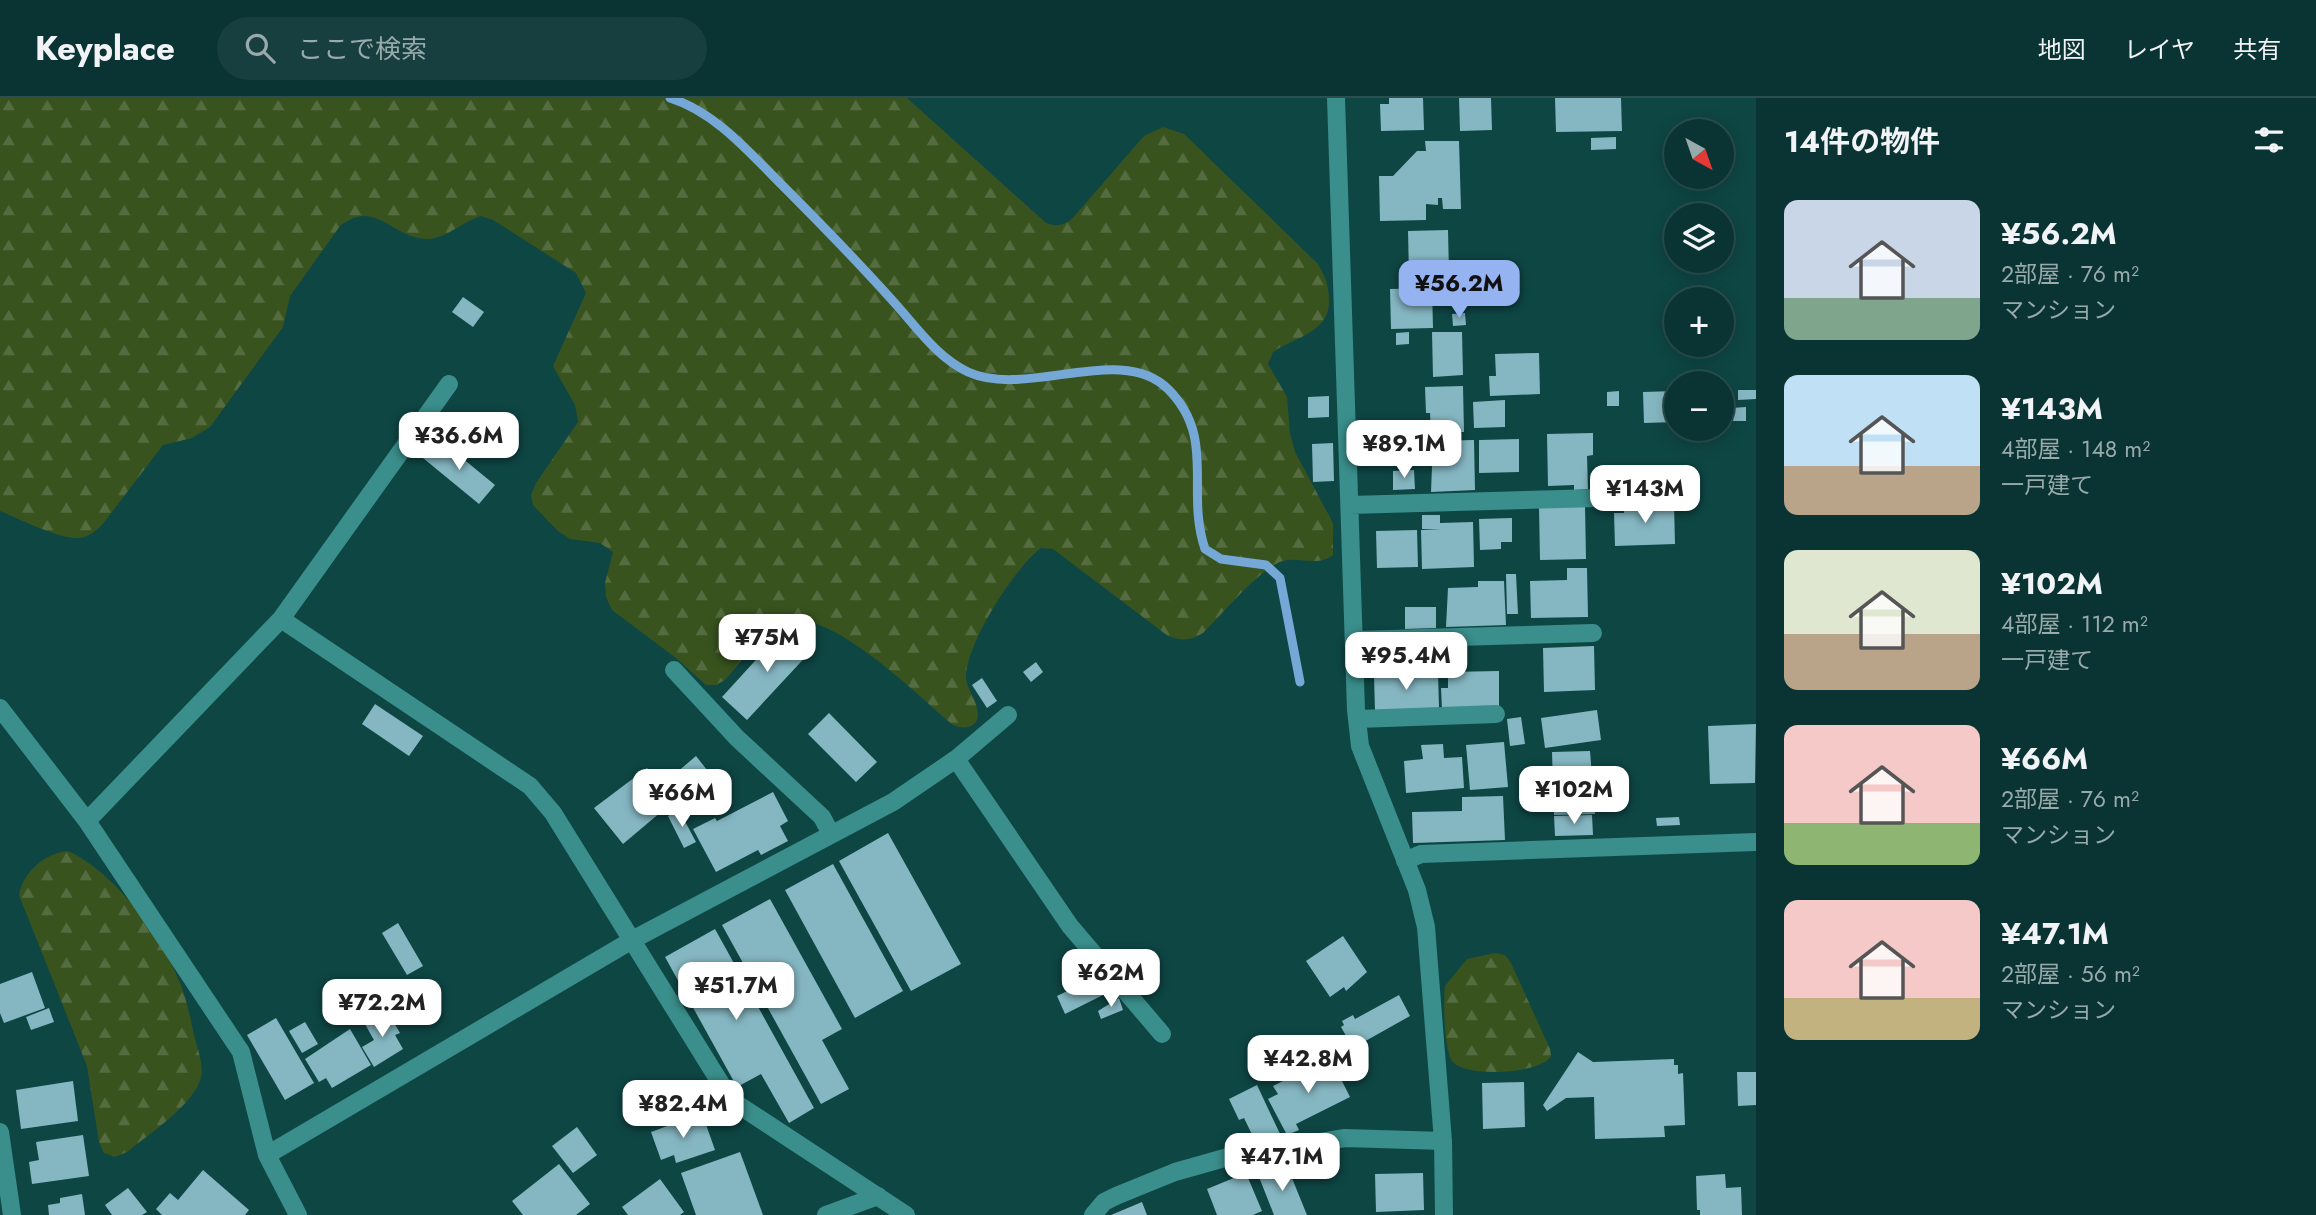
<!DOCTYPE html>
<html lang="ja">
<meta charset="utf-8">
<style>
:root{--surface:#0a3433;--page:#183f3f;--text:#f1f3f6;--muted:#99aaac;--line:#2a4f4e;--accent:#95b2f1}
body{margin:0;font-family:Jost,"Noto Sans JP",sans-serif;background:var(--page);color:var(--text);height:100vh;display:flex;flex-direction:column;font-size:26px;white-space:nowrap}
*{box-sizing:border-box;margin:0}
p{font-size:23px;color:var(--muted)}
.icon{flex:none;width:38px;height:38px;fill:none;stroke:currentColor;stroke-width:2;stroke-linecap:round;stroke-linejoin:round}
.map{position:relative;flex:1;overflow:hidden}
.side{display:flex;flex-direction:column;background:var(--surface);width:560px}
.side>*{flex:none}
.needle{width:46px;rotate:140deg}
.fabs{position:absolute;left:1664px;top:21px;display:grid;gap:14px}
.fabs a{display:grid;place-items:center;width:70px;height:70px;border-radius:50%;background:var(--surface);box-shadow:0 4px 18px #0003,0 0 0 2px var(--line);font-size:35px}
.price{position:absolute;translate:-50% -60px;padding:0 16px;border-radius:14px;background:#fff;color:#222;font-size:23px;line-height:46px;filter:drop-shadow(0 2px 4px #0008)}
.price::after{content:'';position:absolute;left:50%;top:42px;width:21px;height:16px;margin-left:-10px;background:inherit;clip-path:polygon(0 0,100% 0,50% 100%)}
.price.active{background:var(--accent);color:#111}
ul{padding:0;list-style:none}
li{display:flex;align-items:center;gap:21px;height:175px;padding:0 28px}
li span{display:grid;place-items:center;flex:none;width:196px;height:140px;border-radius:14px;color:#555}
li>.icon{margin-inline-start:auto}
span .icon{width:84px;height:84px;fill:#fffc;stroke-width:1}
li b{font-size:30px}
h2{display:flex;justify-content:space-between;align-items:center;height:84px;padding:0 28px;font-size:30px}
header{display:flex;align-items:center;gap:42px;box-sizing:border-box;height:98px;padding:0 35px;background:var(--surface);border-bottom:2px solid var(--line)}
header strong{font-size:33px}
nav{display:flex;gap:38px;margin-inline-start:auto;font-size:24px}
.search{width:490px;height:63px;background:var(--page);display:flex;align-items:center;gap:18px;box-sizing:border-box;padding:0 24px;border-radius:38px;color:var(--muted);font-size:26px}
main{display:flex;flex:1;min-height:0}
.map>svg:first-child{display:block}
.forest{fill:url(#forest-firs)}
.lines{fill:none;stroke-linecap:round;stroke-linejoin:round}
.stream{stroke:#75a8d6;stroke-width:9}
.building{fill:#85b7c2}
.minor{stroke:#3a8e8b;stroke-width:18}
</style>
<header>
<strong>Keyplace</strong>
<div class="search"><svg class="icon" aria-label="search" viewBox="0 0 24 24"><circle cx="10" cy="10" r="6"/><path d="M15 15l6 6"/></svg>ここで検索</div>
<nav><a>地図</a><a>レイヤ</a><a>共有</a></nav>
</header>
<main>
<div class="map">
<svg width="1756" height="1117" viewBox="0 0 1756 1117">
<defs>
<pattern id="forest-firs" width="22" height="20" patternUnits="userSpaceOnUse" patternTransform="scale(1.75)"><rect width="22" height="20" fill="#38531e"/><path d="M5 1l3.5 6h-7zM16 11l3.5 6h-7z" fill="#546c3f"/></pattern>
</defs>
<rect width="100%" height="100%" fill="#0e4644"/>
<path class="forest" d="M0,0H907L1045,124C1055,129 1061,128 1071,122L1144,38L1163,29L1184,36L1318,166C1325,178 1329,188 1329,202C1330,235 1295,239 1273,254L1268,266L1287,299L1290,335L1295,354L1333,425V457C1316,470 1298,457 1280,464C1260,471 1220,518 1203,535C1190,543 1182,543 1168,538L1053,451L1041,450C1015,469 965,547 966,580C967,593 982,609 977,622C972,632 961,630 953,627C920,600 825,504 783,525C760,535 742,563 725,582L716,587H706L676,560L612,512L606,499L605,485L613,454L600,445L570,441L558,433L533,407L531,397L536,385L578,324L575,307L553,268L586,195L576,175L493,122L481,118C463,123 445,142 426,141C391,139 375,100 340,128L290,198L283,229L210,329L192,340L163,347L102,427C95,433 89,439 79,440C58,441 20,421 0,413Z
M68,753C113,773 160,836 178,880C186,898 190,918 194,937C197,950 204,966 201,979C194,1007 149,1036 127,1054L115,1059L104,1055L99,1044L87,968L19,797C23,774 45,755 68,753Z
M1495,855L1505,857L1511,865L1550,951L1551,958C1541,976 1467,980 1453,964C1444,954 1443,902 1445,888L1467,861Z"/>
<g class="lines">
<path class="stream" d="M670,0C715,14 749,54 782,87C819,124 856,162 892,202C915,227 936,259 968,274C1027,301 1121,244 1168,291C1217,340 1185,392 1205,451L1221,461L1266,467L1280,480L1300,584"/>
</g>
<path class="building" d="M1389,0H1423L1424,32L1381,33L1380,6H1389Z
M1459,0H1491L1492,32L1460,33Z
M1555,0H1621L1622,33L1556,34Z
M1616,39V51L1591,52V40Z
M1425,43H1459L1461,111H1443L1442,100H1438V107L1426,106V122L1380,123L1379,78H1393L1417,53H1426Z
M1448,132L1449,175L1409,176L1408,133Z
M1432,190L1433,230L1391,231L1390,191Z
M463,199L484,214L473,229L452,214Z
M1465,215L1466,227L1453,228L1452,216Z
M1409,234V246L1396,247V235Z
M1432,234H1462L1463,277L1433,279Z
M1539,255L1540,296L1490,298L1489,278H1496L1495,256Z
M1463,288L1464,334H1431L1430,315H1426L1425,289Z
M1738,292H1756V301L1738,302Z
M1619,293V308H1607V294Z
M1676,293V324L1644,325L1643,294Z
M1329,298V319L1308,320V299Z
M1505,302V329L1474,330L1473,304Z
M1746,309V323H1731V310Z
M1593,335V357L1587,358L1588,391L1574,392V387L1548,388L1547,336Z
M439,341L495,387L479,406L423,360Z
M1519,341V374L1479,375V342Z
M1474,342L1475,392L1431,394L1433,343Z
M1333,345L1334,383L1313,384L1312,346Z
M1414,372L1415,391L1393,392V373Z
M1674,405L1675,446L1615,448L1614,415H1624V407Z
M1585,407L1586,461L1540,462L1539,409Z
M1422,417H1440V425L1473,424L1474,469L1422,471L1421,432H1441L1422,431Z
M1512,420V444H1501V451L1480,452L1479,421Z
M1417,432L1418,469L1377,470L1376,433Z
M1567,470H1587L1588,519L1531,520L1530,483L1567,482Z
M1506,476H1516L1518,516H1507Z
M1478,483H1504L1506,527L1446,529L1448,490L1478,489Z
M1405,509H1436V530L1405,531Z
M786,529L811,553L747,622L722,599Z
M1438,547H1447L1448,569H1439Z
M1594,548L1595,592L1544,594L1543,550Z
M1036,564L1043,574L1031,584L1023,574Z
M1499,573V609L1442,611L1441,590H1448V574Z
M1438,575L1439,610L1375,613L1374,577Z
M982,580L997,603L987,610L972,587Z
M375,606L423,638L409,658L362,626Z
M1597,612L1601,642L1545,650L1541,620Z
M829,615L877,664L856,684L808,636Z
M1521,619L1525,646L1510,648L1507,621Z
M1756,626L1755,685L1710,686L1708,628Z
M1504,644L1508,689L1470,692L1466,647Z
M1443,646L1444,660L1462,659L1464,690L1406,695L1404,663L1423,661L1421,647Z
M1590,653L1595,716L1554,717L1552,654Z
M696,658L711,677L691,693L676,675Z
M647,670L674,703L623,746L594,710Z
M773,694L788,723L780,728L788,743L761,757L758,752L716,774L693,731L715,720L717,723Z
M1503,698L1505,742L1413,745L1412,714L1462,713V699Z
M679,712L696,744L684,750L668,718Z
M1592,717L1593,737L1555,738L1554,718Z
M1679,719L1680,727L1657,728L1656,720Z
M888,735L961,866L911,893L839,763Z
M833,766L903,893L855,920L785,792Z
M770,801L842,931L822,942L849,991L821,1006L722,827Z
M398,825L423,868L407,877L382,835Z
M715,831L814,1010L789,1025L761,976L737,989L665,859Z
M1343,838L1367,874L1346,893L1344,889L1330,899L1306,863Z
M32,874L45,910L4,925L0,915V886Z
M1094,880L1103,897L1065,916L1057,898Z
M1399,897L1410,918L1353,950L1341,929L1344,927L1342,923L1353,917L1355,921Z
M1119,900L1123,912L1101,921L1098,913Z
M49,910L54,924L31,932L26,919Z
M387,913L400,935L395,937L403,951L374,969L362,949L374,942L365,926Z
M276,920L314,985L285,1002L247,937Z
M305,924L318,946L302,955L289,933Z
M350,931L371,967L332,990L326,980L319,984L305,961Z
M1578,954L1593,964L1674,961V967H1678V976L1683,975L1685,1027L1664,1028L1665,1039L1595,1041L1594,999L1566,1000L1547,1013L1543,1007Z
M1330,959L1350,999L1296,1026L1299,1032L1287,1037L1268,1001L1278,996L1273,988Z
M1737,974H1756V1007L1738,1008Z
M73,983L78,1023L21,1031L16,992Z
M1524,984L1525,1029L1483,1031L1482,985Z
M1257,987L1281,1038L1258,1049L1244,1020L1239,1022L1229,1001Z
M689,1020L691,1025L704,1021L715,1052L676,1065L674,1057L661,1062L651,1034Z
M577,1029L597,1057L573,1075L552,1048Z
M83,1037L89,1078L32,1086L29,1064L39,1062L36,1044Z
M740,1054L763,1117H696L681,1075Z
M559,1066L590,1106L576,1117H523L512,1103Z
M1287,1068L1307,1117H1274L1259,1079Z
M203,1072L249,1112L245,1117H162L156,1111L170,1095L178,1102Z
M1246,1075L1262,1113L1253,1117H1217L1207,1091Z
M1423,1075L1424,1112L1376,1114L1375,1076Z
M1725,1076L1726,1090L1741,1089L1742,1117H1700V1112H1697L1696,1078Z
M660,1081L684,1114L680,1117H628L622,1109Z
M128,1090L147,1114L142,1117H112L105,1107Z
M82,1096L85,1117H49L48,1107L60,1105V1100Z
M1142,1104L1147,1117H1111Z"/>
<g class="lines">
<path class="minor" d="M1336,0L1356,612L1360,648L1417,792L1426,829L1443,1043L1444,1117
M1350,407L1598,400
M281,521L530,688L553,715L731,1002L906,1117
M1354,542L1593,535
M674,572L737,640L822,719L831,736
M0,610L87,723L241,954L267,1057L298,1117
M1358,621L1496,616
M956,661L1070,828L1162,936
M87,723L281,521L449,286
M1405,763L1421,756L1756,744
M0,1034L12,1117
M267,1057L634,841L893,704L956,661L1008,617
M826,1117L878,1098
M1093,1117L1104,1104L1116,1098L1175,1074L1228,1059L1345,1040L1443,1043"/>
</g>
</svg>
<div class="fabs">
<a><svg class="needle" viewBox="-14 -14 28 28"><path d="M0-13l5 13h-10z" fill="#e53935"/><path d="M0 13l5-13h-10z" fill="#99aaac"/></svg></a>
<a><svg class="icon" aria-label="layers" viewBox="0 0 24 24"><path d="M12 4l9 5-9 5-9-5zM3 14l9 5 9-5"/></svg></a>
<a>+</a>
<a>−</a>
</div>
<b class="price active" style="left:1459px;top:222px">¥56.2M</b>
<b class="price" style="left:459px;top:374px">¥36.6M</b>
<b class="price" style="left:1404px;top:382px">¥89.1M</b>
<b class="price" style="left:1645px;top:427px">¥143M</b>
<b class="price" style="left:767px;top:576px">¥75M</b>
<b class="price" style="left:1406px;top:594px">¥95.4M</b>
<b class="price" style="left:1574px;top:728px">¥102M</b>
<b class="price" style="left:682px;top:731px">¥66M</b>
<b class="price" style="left:1111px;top:911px">¥62M</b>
<b class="price" style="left:736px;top:924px">¥51.7M</b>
<b class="price" style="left:382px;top:941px">¥72.2M</b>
<b class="price" style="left:1308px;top:997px">¥42.8M</b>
<b class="price" style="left:683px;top:1042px">¥82.4M</b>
<b class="price" style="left:1282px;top:1095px">¥47.1M</b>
</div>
<section class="side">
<h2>14件の物件<svg class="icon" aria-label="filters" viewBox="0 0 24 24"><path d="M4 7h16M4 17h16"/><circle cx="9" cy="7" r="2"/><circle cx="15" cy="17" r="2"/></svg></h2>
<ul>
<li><span style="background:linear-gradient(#c9d6e8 70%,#7fa58c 0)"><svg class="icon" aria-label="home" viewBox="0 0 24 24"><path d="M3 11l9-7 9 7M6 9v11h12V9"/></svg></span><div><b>¥56.2M</b><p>2部屋 · 76 m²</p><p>マンション</p></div></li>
<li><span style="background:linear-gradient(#bfe0f5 65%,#b9a48a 0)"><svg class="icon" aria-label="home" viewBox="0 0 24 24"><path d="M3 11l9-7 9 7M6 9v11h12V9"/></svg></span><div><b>¥143M</b><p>4部屋 · 148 m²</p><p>一戸建て</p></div></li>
<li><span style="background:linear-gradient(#dfe7d0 60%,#b9a48a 0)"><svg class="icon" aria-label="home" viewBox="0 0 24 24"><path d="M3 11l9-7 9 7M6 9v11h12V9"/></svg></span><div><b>¥102M</b><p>4部屋 · 112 m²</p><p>一戸建て</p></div></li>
<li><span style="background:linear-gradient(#f6c9c9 70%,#8fb573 0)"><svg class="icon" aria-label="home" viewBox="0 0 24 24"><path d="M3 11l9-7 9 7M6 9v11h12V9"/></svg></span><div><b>¥66M</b><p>2部屋 · 76 m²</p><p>マンション</p></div></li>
<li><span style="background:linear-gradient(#f6c9c9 70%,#c2b280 0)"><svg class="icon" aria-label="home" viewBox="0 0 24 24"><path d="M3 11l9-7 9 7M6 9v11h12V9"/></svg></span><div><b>¥47.1M</b><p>2部屋 · 56 m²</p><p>マンション</p></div></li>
</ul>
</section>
</main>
